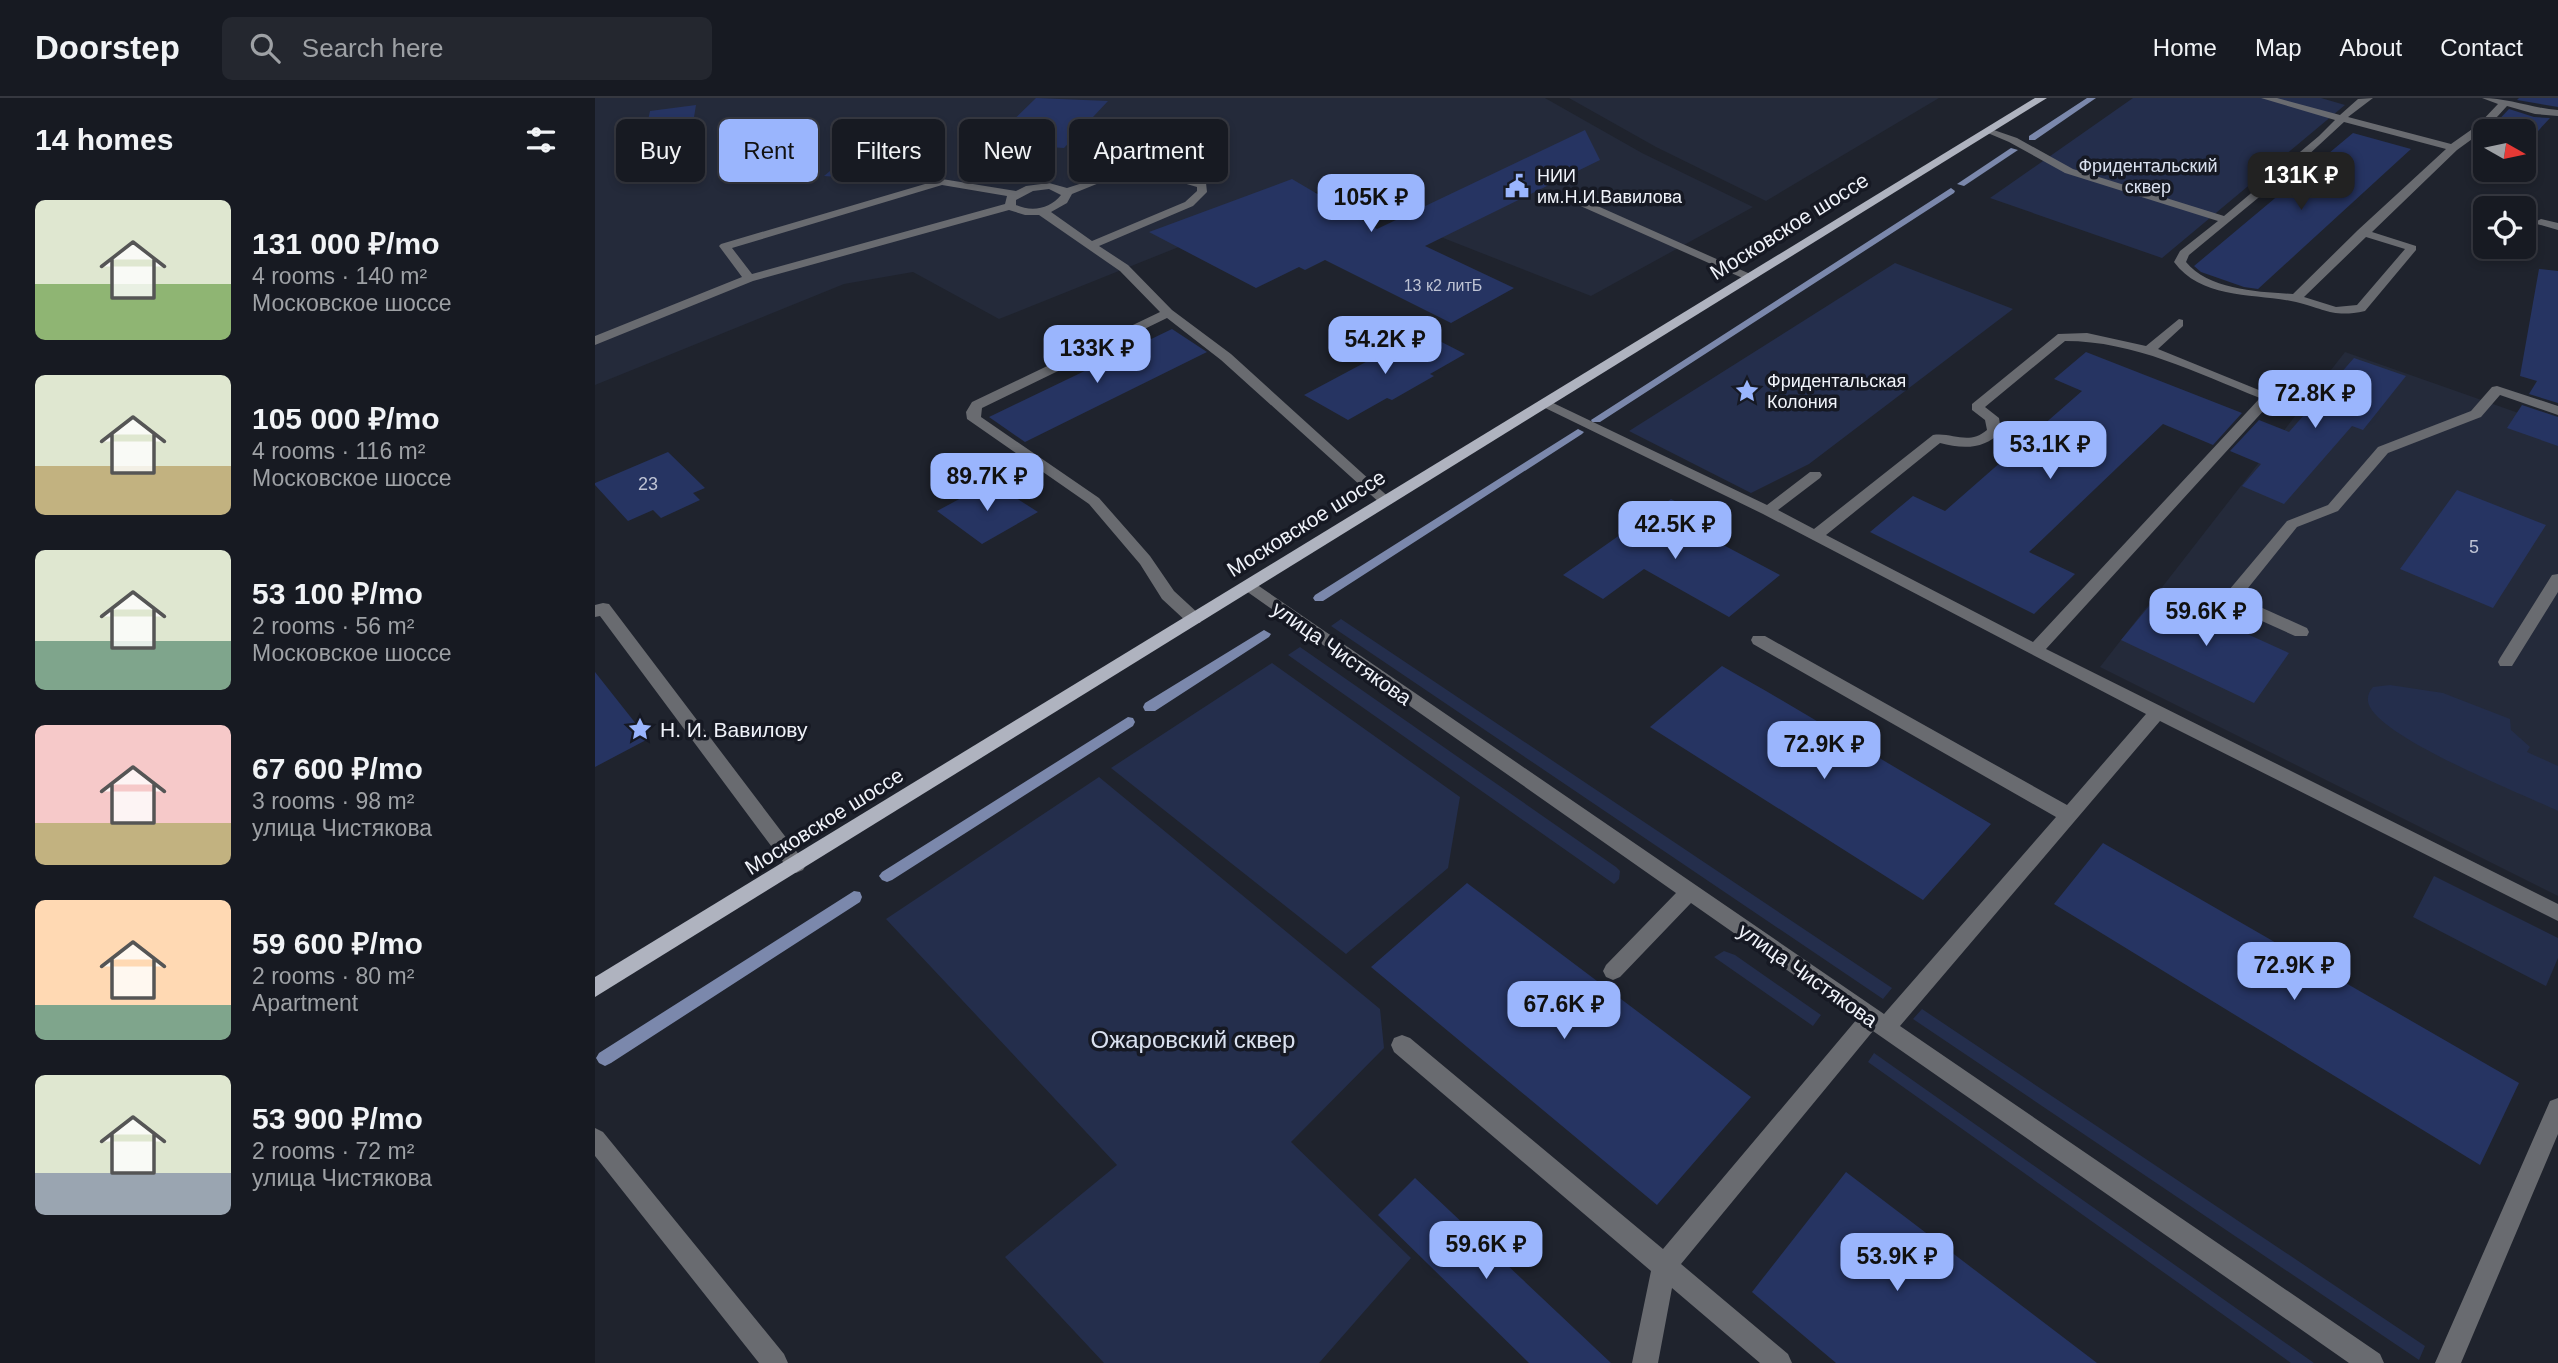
<!DOCTYPE html>
<meta charset="utf-8">
<style>
:root{--surface:#171a22;--page:#24272f;--text:#f1f3f6;--muted:#9ea1a5;--line:#363840;--accent:#9ab5fd}
body{margin:0;font-family:Arial,sans-serif;background:var(--page);color:var(--text);height:100vh;display:flex;flex-direction:column;font-size:26px;white-space:nowrap}
*{box-sizing:border-box;margin:0}
p{font-size:23px;color:var(--muted)}
.icon{flex:none;width:38px;height:38px;fill:none;stroke:currentColor;stroke-width:2;stroke-linecap:round;stroke-linejoin:round}
.map{position:relative;flex:1;overflow:hidden}
.panel{display:flex;flex-direction:column;background:var(--surface);width:595px}
.panel>*{flex:none}
.banner{position:absolute;left:21px;top:21px;width:665px;height:63px;display:flex;gap:14px}
.needle{width:46px;rotate:99deg}
.fabs{position:absolute;left:1878px;top:21px;display:grid;gap:14px}
.fabs a{display:grid;place-items:center;width:63px;height:63px;border-radius:10px;background:var(--surface);box-shadow:0 4px 10px #0003,0 0 0 2px var(--line);font-size:35px}
.price{position:absolute;translate:-50% -60px;padding:0 16px;border-radius:14px;background:var(--accent);color:#111;font-size:23px;line-height:46px;filter:drop-shadow(0 2px 4px #0008)}
.price::after{content:'';position:absolute;left:50%;top:42px;width:21px;height:16px;margin-left:-10px;background:inherit;clip-path:polygon(0 0,100% 0,50% 100%)}
.price.on{background:#222;color:#fff}
ul{padding:0;list-style:none}
li{display:flex;align-items:center;gap:21px;height:175px;padding:0 35px}
li span{display:grid;place-items:center;flex:none;width:196px;height:140px;border-radius:10px;color:#555}
li>.icon{margin-inline-start:auto}
span .icon{width:84px;height:84px;fill:#fffc;stroke-width:1}
li b{font-size:30px}
h2{display:flex;justify-content:space-between;align-items:center;height:84px;padding:0 35px;font-size:30px}
.tag{padding:0 24px;border-radius:10px;background:var(--surface);box-shadow:0 4px 10px #0003,0 0 0 2px var(--line);font-size:24px;line-height:63px}
.tag.on{background:var(--accent);color:#111}
header{display:flex;align-items:center;gap:42px;box-sizing:border-box;height:98px;padding:0 35px;background:var(--surface);border-bottom:2px solid var(--line)}
header strong{font-size:33px}
nav{display:flex;gap:38px;margin-inline-start:auto;font-size:24px}
.search{width:490px;height:63px;background:var(--page);display:flex;align-items:center;gap:18px;box-sizing:border-box;padding:0 24px;border-radius:10px;color:var(--muted);font-size:26px}
main{display:flex;flex:1;min-height:0}
.map>svg:first-child{display:block}
.built{fill:#242a3a}
.green{fill:#242e4c}
.lines{fill:none;stroke-linecap:round;stroke-linejoin:round}
.stream{fill:#7b88ac;fill-rule:evenodd}
.building{fill:#263462}
.minor{fill:#696b70;fill-rule:evenodd}
.major{fill:#afb3bf;fill-rule:evenodd}
.labels{text-anchor:middle;dominant-baseline:central;stroke-width:7;stroke-linejoin:round;paint-order:stroke}
.far-number-label{font-size:16px;fill:#bec3d4}
.far-park-label{font-size:18px;fill:#dae1f0;stroke:#161923}
.far-poi-label{font-size:18px;fill:#f0f3fa;stroke:#161923;text-anchor:start}
.number-label{font-size:18px;fill:#bec3d4}
.street-label{font-size:21px;fill:#f0f3fa;stroke:#161923}
.poi-label{font-size:21px;fill:#f0f3fa;stroke:#161923;text-anchor:start}
.near-park-label{font-size:24px;fill:#dae1f0;stroke:#161923}
</style>
<header>
<strong>Doorstep</strong>
<div class="search"><svg class="icon" aria-label="search" viewBox="0 0 24 24"><circle cx="10" cy="10" r="6"/><path d="M15 15l6 6"/></svg>Search here</div>
<nav><a>Home</a><a>Map</a><a>About</a><a>Contact</a></nav>
</header>
<main>
<section class="panel">
<h2>14 homes<svg class="icon" aria-label="filters" viewBox="0 0 24 24"><path d="M4 7h16M4 17h16"/><circle cx="9" cy="7" r="2"/><circle cx="15" cy="17" r="2"/></svg></h2>
<ul>
<li><span style="background:linear-gradient(#dfe7d0 60%,#8fb573 0)"><svg class="icon" aria-label="home" viewBox="0 0 24 24"><path d="M3 11l9-7 9 7M6 9v11h12V9"/></svg></span><div><b>131 000 ₽/mo</b><p>4 rooms · 140 m²</p><p>Московское шоссе</p></div></li>
<li><span style="background:linear-gradient(#dfe7d0 65%,#c2b280 0)"><svg class="icon" aria-label="home" viewBox="0 0 24 24"><path d="M3 11l9-7 9 7M6 9v11h12V9"/></svg></span><div><b>105 000 ₽/mo</b><p>4 rooms · 116 m²</p><p>Московское шоссе</p></div></li>
<li><span style="background:linear-gradient(#dfe7d0 65%,#7fa58c 0)"><svg class="icon" aria-label="home" viewBox="0 0 24 24"><path d="M3 11l9-7 9 7M6 9v11h12V9"/></svg></span><div><b>53 100 ₽/mo</b><p>2 rooms · 56 m²</p><p>Московское шоссе</p></div></li>
<li><span style="background:linear-gradient(#f6c9c9 70%,#c2b280 0)"><svg class="icon" aria-label="home" viewBox="0 0 24 24"><path d="M3 11l9-7 9 7M6 9v11h12V9"/></svg></span><div><b>67 600 ₽/mo</b><p>3 rooms · 98 m²</p><p>улица Чистякова</p></div></li>
<li><span style="background:linear-gradient(#ffd9b3 75%,#7fa58c 0)"><svg class="icon" aria-label="home" viewBox="0 0 24 24"><path d="M3 11l9-7 9 7M6 9v11h12V9"/></svg></span><div><b>59 600 ₽/mo</b><p>2 rooms · 80 m²</p><p>Apartment</p></div></li>
<li><span style="background:linear-gradient(#dfe7d0 70%,#9aa5b1 0)"><svg class="icon" aria-label="home" viewBox="0 0 24 24"><path d="M3 11l9-7 9 7M6 9v11h12V9"/></svg></span><div><b>53 900 ₽/mo</b><p>2 rooms · 72 m²</p><p>улица Чистякова</p></div></li>
</ul>
</section>
<div class="map">
<svg width="1963" height="1265" viewBox="0 0 1963 1265">
<rect width="100%" height="100%" fill="#1f232d"/>
<path class="built" d="M0,0H950L1047,55L1158,109L996,198L726,92L404,221L318,174L249,186L0,287Z
M974,0H1344L1171,103L1061,49Z
M1750,254L1963,329V798L1505,569Z"/>
<path class="green" d="M1538,0H1726L1750,7L1567,160L1395,100Z
M1300,165L1418,211L1214,366L1156,395L1034,333Z
M746,521L1297,890L1288,901L736,528Z
M705,549L1021,769L1025,773L1024,781L1019,786L693,557Z
M677,565L865,699L853,770L751,856L516,670Z
M1795,587L1848,595L1915,621L1916,632L1935,649L1932,654L1963,668V713C1923,694 1793,643 1775,609C1771,601 1773,595 1778,589Z
M504,679L785,911L789,950L696,1044L816,1160L724,1265H509L410,1159L522,1067L291,821Z
M1839,778L1963,840V860L1951,888L1818,819Z
M1129,853L1140,857L1226,917L1218,928L1119,859Z
M1327,911L1830,1248L1824,1262L1318,921Z
M1279,955L1719,1265H1696L1273,964Z"/>
<g class="lines">
<path class="stream" d="M1492,0H1501L1440,42H1434V38Z
M1416,50L1423,52L1369,88L1362,86Z
M1356,90L1360,93L1359,95L1005,324H997L996,322Z
M983,331L989,334L987,336L728,503H720L718,500L720,497Z
M669,532L676,536L674,539L560,613H550L548,609L550,605Z
M533,619L538,620L540,624L538,628L297,782L292,784L287,782L284,778L287,774Z
M259,793L265,794L267,799L265,804L16,965L10,968L4,965L1,960L4,955Z"/>
</g>
<path class="building" d="M441,0L513,3L469,50L439,48L372,67Z
M1924,0H1963V9L1922,2Z
M101,7L92,62L43,69L55,13Z
M1914,11L1939,19L1955,20L1932,45L1928,44V33H1893Z
M990,32L1005,62L830,148L919,190L856,225L730,162L710,172L704,169L661,190L554,134L697,81L782,131Z
M283,33L300,34L341,80L323,85L229,78Z
M1758,35L1816,51L1663,191L1649,189L1606,174L1599,168Z
M1944,171L1963,173V305L1934,296L1942,283L1925,278Z
M577,231L612,254L430,344L394,319Z
M827,234L870,256L835,276L839,278L797,302L792,300L753,322L709,297Z
M1491,254L1647,315L1618,347L1568,326L1434,454L1480,476L1439,516L1275,434L1318,398L1350,413L1487,293L1459,281Z
M1759,260L1811,278L1768,332L1757,328L1689,406L1647,388L1666,366L1635,353L1664,322L1694,334Z
M1927,307L1963,319V348L1912,330Z
M73,354L110,390L98,395L105,402L66,420L58,412L33,423L0,387V385Z
M396,384L443,414L387,446L342,413Z
M1862,392L1951,427L1898,510L1805,471Z
M1076,401L1116,422L1102,433L1185,477L1134,519L1049,471L1008,501L968,477Z
M1564,496L1694,555L1659,605L1526,542Z
M1127,568L1171,593L1396,726L1328,802L1055,629Z
M0,574L53,641L0,669Z
M1508,745L1924,985L1885,1067L1459,806Z
M872,785L1156,999L1062,1107L776,869Z
M1251,1074L1502,1265H1241L1157,1194Z
M820,1080L1016,1265H934L783,1117Z"/>
<g class="lines">
<path class="minor" d="M1666,0H1682L1745,17L1763,1L1778,0L1753,19L1856,46L1883,27L1903,6L1887,0C1913,0 1937,10 1963,12V18L1940,16L1912,8L1891,31L1862,52L1777,134L1821,148V152L1770,213C1738,220 1730,211 1701,204C1660,195 1607,202 1579,164L1585,153L1623,123L1470,75L1414,44L1388,33L1393,30L1422,40L1478,71L1629,118L1724,38L1740,22ZM1749,24L1851,51L1763,132L1698,196C1664,194 1614,192 1591,164L1594,157L1698,71ZM1771,139L1810,151L1762,207L1741,209L1709,199Z
M554,72L611,85L612,94L598,108L504,148L533,167L577,212L636,256L798,403L796,406H786L626,262L572,220L387,310L386,319L504,400L555,458L579,493L605,517L607,521L605,525H593L567,501L545,466L494,406L372,321L371,314L377,304L565,214L525,173L444,117H430L414,112L158,183L0,247V238L147,179L124,148L126,146L347,81L421,93L431,88L454,85L472,90L522,74ZM538,78L571,80L602,89V93L590,104L497,143L456,114L472,105L477,96L509,83ZM347,87L412,98L410,106L157,176L137,150ZM454,91L466,97C455,111 437,114 421,107V102L438,93Z
M981,102H989L1162,179L1152,182L981,106Z
M1946,121L1963,125V132L1942,126L1940,124Z
M1584,221L1588,222V228L1563,251L1681,299L1451,551L1963,806V823L1565,623L1305,928L1785,1256L1789,1265H1754L1278,933L1086,1166L1193,1256L1197,1265H1165L1077,1190L1063,1265H1037L1056,1173L799,954L796,947L799,940L807,937L815,940L1068,1151L1262,921L1096,805L1025,879L1018,882L1011,879L1008,873L1011,867L1081,795L644,488L652,483L658,484L1289,916L1461,719L1158,546L1156,542L1158,538H1170L1472,707L1551,616L1168,416L942,306L944,303H954L1172,407L1215,374H1225L1227,377L1225,380L1183,412L1219,431L1338,337C1358,334 1373,348 1392,332L1390,322L1377,312V306L1463,236L1492,235L1551,248ZM1470,243C1540,243 1601,275 1665,300L1438,544L1231,437L1345,345C1367,351 1390,352 1406,333L1404,320L1390,309Z
M1902,288L1963,308V317L1905,297L1886,319L1793,355L1743,413L1702,429L1645,500L1712,530L1714,534L1712,538H1700L1629,506L1627,502L1629,498L1692,423L1733,407L1783,349L1876,313L1897,289Z
M1963,476V494L1917,568H1905L1903,564L1905,560L1957,477Z
M8,505L14,506L208,762L211,767L208,772L201,775L194,772L5,518L0,519V507Z
M1963,1000V1036L1866,1265H1840L1955,1003Z
M0,1030L8,1034L189,1256L193,1265H164L0,1058Z"/>
<path class="major" d="M1440,0H1452L0,899V879Z"/>
</g>
<defs>
<g id="civic-bare" transform="scale(1.89)"><path d="M-.6-6.5H3V-4.5H.6V-3L4-1V1h2V6H-6V1h2V-1L-.6-3ZM-1.2 2.5V6h2.4V2.5Z" fill="#9ab5fd" stroke="#161923" stroke-width="2.5" paint-order="stroke"/></g>
<g id="sight-bare" transform="scale(1.89)"><path d="M0-6L1.8-2.2L6-1.7L2.9 1.2L3.7 5.4L0 3.3L-3.7 5.4L-2.9 1.2L-6-1.7L-1.8-2.2Z" fill="#9ab5fd" stroke="#161923" stroke-width="2.5" paint-order="stroke"/></g>
</defs>
<g fill-rule="evenodd">
<use href="#civic-bare" x="922" y="88"/>
<use href="#sight-bare" x="1152" y="293"/>
<use href="#sight-bare" x="45" y="631"/>
</g>
<g class="labels">
<g class="far-number-label">
<text x="848" y="187">13 к2 литБ</text>
</g>
<g class="far-park-label">
<text x="1553" y="68">Фридентальский<tspan x="1553" dy="21">сквер</tspan></text>
</g>
<g class="far-poi-label">
<text x="942" y="78">НИИ<tspan x="942" dy="21">им.Н.И.Вавилова</tspan></text>
<text x="1172" y="283">Фридентальская<tspan x="1172" dy="21">Колония</tspan></text>
</g>
<g class="number-label">
<text x="53" y="386">23</text>
<text x="1879" y="449">5</text>
</g>
<g class="street-label">
<text transform="translate(1194 128) rotate(-32)">Московское шоссе</text>
<text transform="translate(711 425) rotate(-32)">Московское шоссе</text>
<text transform="translate(747 555) rotate(35)">улица Чистякова</text>
<text transform="translate(229 723) rotate(-32)">Московское шоссе</text>
<text transform="translate(1213 877) rotate(35)">улица Чистякова</text>
</g>
<g class="poi-label">
<text x="65" y="631">Н. И. Вавилову</text>
</g>
<g class="near-park-label">
<text x="598" y="941">Ожаровский сквер</text>
</g>
</g>
</svg>
<div class="fabs">
<a><svg class="needle" viewBox="-14 -14 28 28"><path d="M0-13l5 13h-10z" fill="#e53935"/><path d="M0 13l5-13h-10z" fill="#9ea1a5"/></svg></a>
<a><svg class="icon" aria-label="locate" viewBox="0 0 24 24"><circle cx="12" cy="12" r="6"/><path d="M12 2v4M12 18v4M2 12h4M18 12h4"/></svg></a>
</div>
<b class="price on" style="left:1706px;top:114px">131K ₽</b>
<b class="price" style="left:776px;top:136px">105K ₽</b>
<b class="price" style="left:790px;top:278px">54.2K ₽</b>
<b class="price" style="left:502px;top:287px">133K ₽</b>
<b class="price" style="left:1720px;top:332px">72.8K ₽</b>
<b class="price" style="left:1455px;top:383px">53.1K ₽</b>
<b class="price" style="left:392px;top:415px">89.7K ₽</b>
<b class="price" style="left:1080px;top:463px">42.5K ₽</b>
<b class="price" style="left:1611px;top:550px">59.6K ₽</b>
<b class="price" style="left:1229px;top:683px">72.9K ₽</b>
<b class="price" style="left:1699px;top:904px">72.9K ₽</b>
<b class="price" style="left:969px;top:943px">67.6K ₽</b>
<b class="price" style="left:891px;top:1183px">59.6K ₽</b>
<b class="price" style="left:1302px;top:1195px">53.9K ₽</b>
<div class="banner">
<a class="tag">Buy</a>
<a class="tag on">Rent</a>
<a class="tag">Filters</a>
<a class="tag">New</a>
<a class="tag">Apartment</a>
</div>
</div>
</main>
